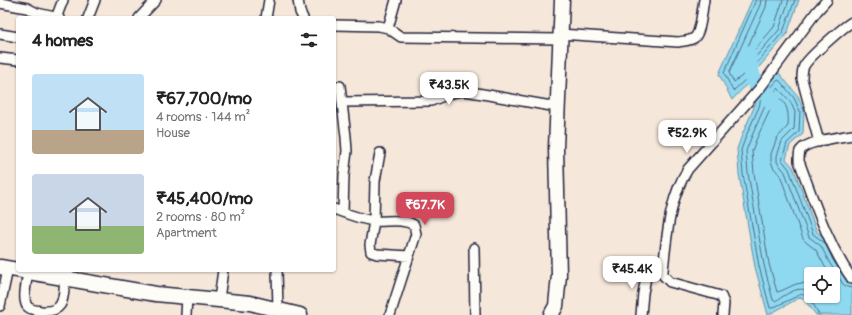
<!DOCTYPE html>
<meta charset="utf-8">
<style>
:root{--surface:#fff;--page:#f2f2f2;--text:#222;--muted:#767676;--accent:#d1495b}
body{margin:0;font-family:Pangolin,sans-serif;background:var(--page);color:var(--text);height:100vh;display:flex;flex-direction:column;font-size:15px;white-space:nowrap}
*{box-sizing:border-box;margin:0}
p{font-size:13px;color:var(--muted)}
.icon{flex:none;width:22px;height:22px;fill:none;stroke:currentColor;stroke-width:2;stroke-linecap:round;stroke-linejoin:round}
.map{position:relative;flex:1;overflow:hidden}
.side{position:absolute;left:16px;top:16px;width:320px;height:256px;display:flex;flex-direction:column;background:var(--surface);border-radius:4px;box-shadow:0 1px 3px #0004}
.side>*{flex:none}
.tools{position:absolute;left:804px;top:267px;display:grid;gap:8px}
.tools a{display:grid;place-items:center;width:36px;height:36px;border-radius:4px;background:var(--surface);box-shadow:0 1px 3px #0004;font-size:20px}
.price{position:absolute;translate:-50% -34px;padding:0 9px;border-radius:8px;background:#fff;color:#222;font-size:13px;line-height:26px;filter:drop-shadow(0 1px 2px #0008)}
.price::after{content:'';position:absolute;left:50%;top:24px;width:12px;height:9px;margin-left:-6px;background:inherit;clip-path:polygon(0 0,100% 0,50% 100%)}
.price.active{background:var(--accent);color:#fff}
ul{padding:0;list-style:none}
li{display:flex;align-items:center;gap:12px;height:100px;padding:0 16px}
li span{display:grid;place-items:center;flex:none;width:112px;height:80px;border-radius:4px;color:#555}
li>.icon{margin-inline-start:auto}
span .icon{width:48px;height:48px;fill:#fffc;stroke-width:1}
li b{font-size:17px}
h2{display:flex;justify-content:space-between;align-items:center;height:48px;padding:0 16px;font-size:17px}
.map>svg:first-child{display:block}
.water{fill:#8fd9f0;stroke:#6390a8;fill-rule:evenodd}
.lines{fill:none;stroke-linecap:round;stroke-linejoin:round}
.shore{stroke:#4e6b83;stroke-width:1}
.river{stroke:#8fd9f0;stroke-width:17}
.street-casing{stroke:#22223b;stroke-width:12}
.primary-casing{stroke:#22223b;stroke-width:17}
.street{stroke:#fdfcf7;stroke-width:9}
.primary{stroke:#fdfcf7;stroke-width:14}
</style>
<div class="map">
<svg width="852" height="315" viewBox="0 0 852 315">
<rect width="100%" height="100%" fill="#f5e7d9"/>
<filter id="ink" filterUnits="userSpaceOnUse"><feTurbulence type="fractalNoise" baseFrequency=".025" numOctaves="2"/><feDisplacementMap in="SourceGraphic" scale="8" xChannelSelector="R" yChannelSelector="G"/><feConvolveMatrix kernelMatrix="1 2 1 2 8 2 1 2 1" color-interpolation-filters="sRGB"/></filter>
<g filter="url(#ink)">
<path class="water" d="M752,0H799L787,34L760,66L749,82L732,100L719,74Z
M779,73L798,96L804,111L803,134L790,145L786,159L793,167L817,232L828,240L852,281V315H816L811,308L801,297L768,315L755,267L739,174L737,149L742,135L755,105L757,96ZM811,274H833V296H811Z"/>
<g class="lines">
<path class="shore" d="M756,0L724,73L733,91L746,79L757,63L783,32L795,0
M761,0L760,5L729,73L734,82L742,76L753,60L779,30L789,0
M767,0L766,7L742,59L743,62L745,61L774,27L783,0
M811,286C798,278 790,289 777,292L769,264L754,173L752,151L756,140L770,110L771,103L777,97C788,102 789,115 788,126L777,138L771,154V161L773,167L780,175L803,239L807,243L816,250L829,274
M811,294C800,282 787,295 775,301L773,300L764,265L748,173L746,151L751,138L764,108L766,100L778,88L790,101L795,112L794,129L782,141L777,156V162L785,172L809,237L821,246L829,262L843,284L847,287L852,288
M819,315L814,305L802,294L772,308H770L759,266L743,174L741,150L746,136L759,107L761,98L778,80L780,81L794,98L800,111L799,132L787,143L782,160L789,169L813,234L825,243L833,260L845,278"/>
<path class="river" d="M748,54C749,64 750,77 757,85C762,90 769,95 772,102"/>
<g class="street-casing">
<path id="street" d="M298,0L300,12L303,18
M0,3L27,8L37,13L59,18
M56,18L63,0
M88,18L95,0
M139,18L156,0
M266,18L269,0
M334,25L379,26L388,28L401,37L560,39
M388,28L396,0
M0,34L18,37
M560,34L678,42C683,41 690,41 694,38C701,33 702,9 704,0
M0,58L18,60
M340,86L346,137L347,151L344,175L343,212
M342,102L431,101L451,93L461,91L471,92L557,107
M852,135C841,137 805,141 800,151C799,154 799,158 799,161C814,201 827,243 852,279
M819,142L802,79C802,74 802,70 804,66C808,58 843,27 852,22
M380,153L375,181L374,221L370,245L371,252L377,254L409,256
M334,209C347,214 360,219 374,221C387,222 402,218 414,225L416,234L390,315
M474,248L475,315
M277,270L278,309
M28,272C27,281 22,298 27,306C30,310 36,310 41,311C66,313 63,297 65,278
M219,299L223,270
M0,306L8,269
M186,315L187,297
M641,315L643,293L648,267
M723,315L724,303L721,296L670,282L663,275V270C667,236 669,198 688,169L760,88L817,11L827,0"/>
</g>
<g class="primary-casing">
<path id="primary" d="M0,267L156,294L250,303L300,315
M551,315L556,306L559,275L556,148L562,0"/>
</g>
<use href="#street" class="street"/>
<use href="#primary" class="primary"/>
</g>
</g>
</svg>
<div class="tools">
<a><svg class="icon" aria-label="locate" viewBox="0 0 24 24"><circle cx="12" cy="12" r="6"/><path d="M12 2v4M12 18v4M2 12h4M18 12h4"/></svg></a>
</div>
<b class="price" style="left:449px;top:106px">₹43.5K</b>
<b class="price" style="left:687px;top:154px">₹52.9K</b>
<b class="price active" style="left:425px;top:226px">₹67.7K</b>
<b class="price" style="left:632px;top:290px">₹45.4K</b>
<section class="side">
<h2>4 homes<svg class="icon" aria-label="filters" viewBox="0 0 24 24"><path d="M4 7h16M4 17h16"/><circle cx="9" cy="7" r="2"/><circle cx="15" cy="17" r="2"/></svg></h2>
<ul>
<li><span style="background:linear-gradient(#bfe0f5 70%,#b9a48a 0)"><svg class="icon" aria-label="home" viewBox="0 0 24 24"><path d="M3 11l9-7 9 7M6 9v11h12V9"/></svg></span><div><b>₹67,700/mo</b><p>4 rooms · 144 m²</p><p>House</p></div></li>
<li><span style="background:linear-gradient(#c9d6e8 65%,#8fb573 0)"><svg class="icon" aria-label="home" viewBox="0 0 24 24"><path d="M3 11l9-7 9 7M6 9v11h12V9"/></svg></span><div><b>₹45,400/mo</b><p>2 rooms · 80 m²</p><p>Apartment</p></div></li>
</ul>
</section>
</div>
